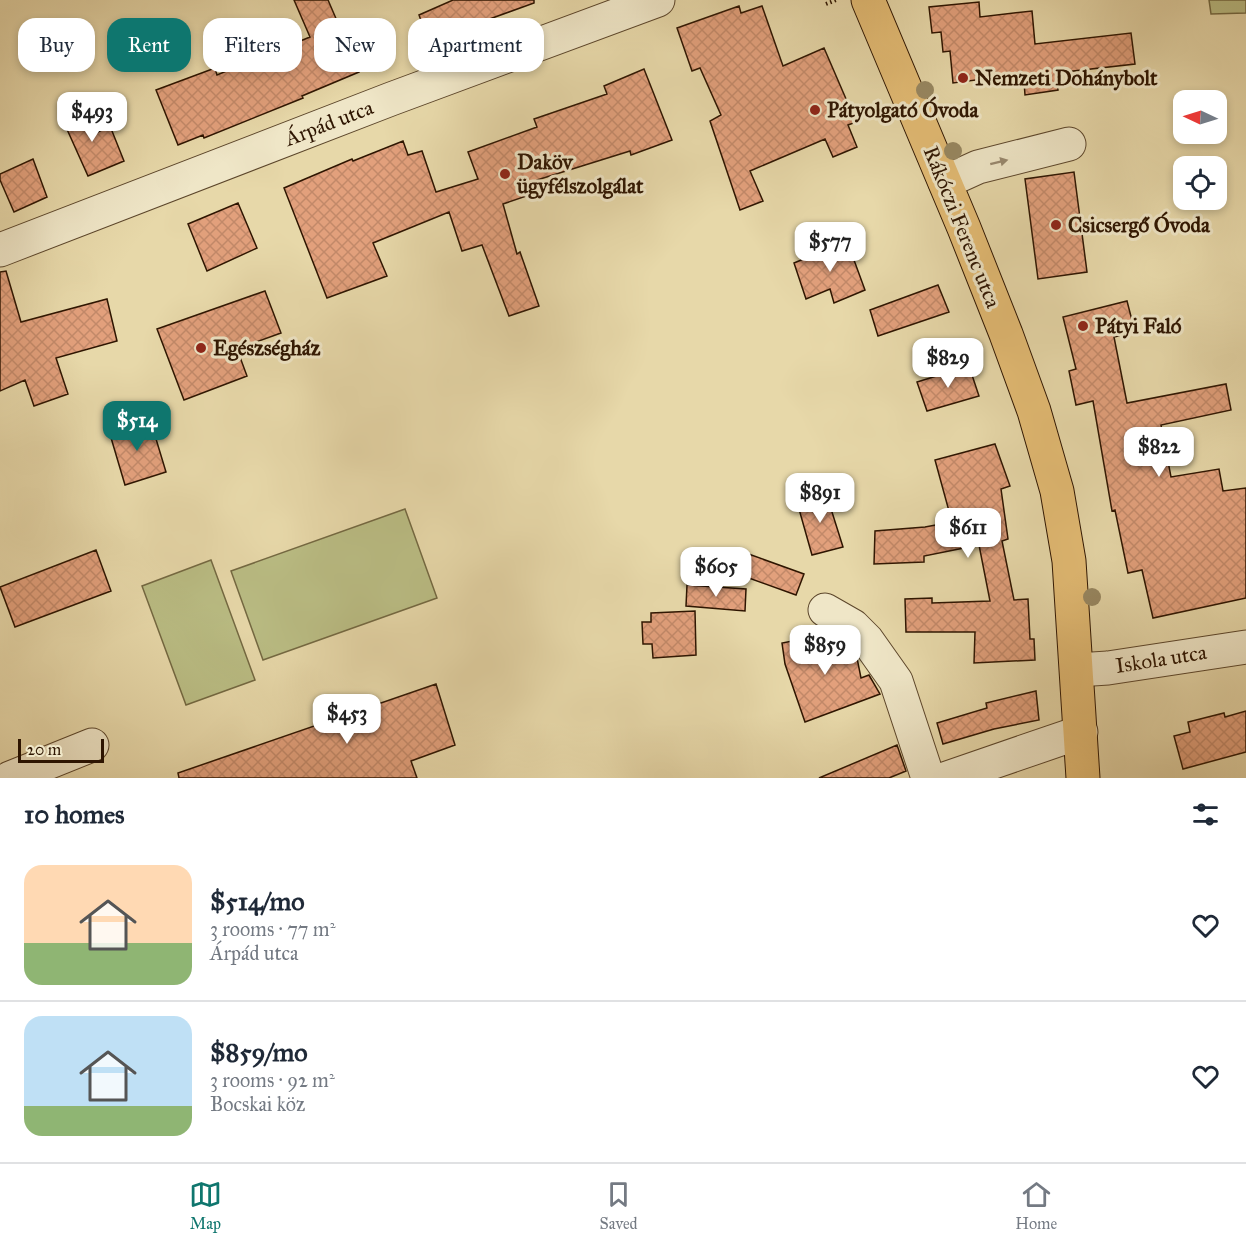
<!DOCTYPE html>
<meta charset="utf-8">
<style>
:root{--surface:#fff;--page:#f2f2f3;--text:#1f2937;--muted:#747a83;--line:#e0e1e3;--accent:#0f766e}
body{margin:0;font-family:"IM FELL Great Primer",serif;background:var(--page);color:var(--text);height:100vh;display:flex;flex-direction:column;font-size:22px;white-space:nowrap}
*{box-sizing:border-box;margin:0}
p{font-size:20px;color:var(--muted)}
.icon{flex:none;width:33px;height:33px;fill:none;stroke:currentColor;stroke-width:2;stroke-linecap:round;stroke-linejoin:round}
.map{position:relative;height:778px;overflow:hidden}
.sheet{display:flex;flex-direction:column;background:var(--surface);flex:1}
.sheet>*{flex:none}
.top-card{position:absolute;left:18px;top:18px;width:600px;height:54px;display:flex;gap:12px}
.needle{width:39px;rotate:274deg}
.buttons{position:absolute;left:1173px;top:90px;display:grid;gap:12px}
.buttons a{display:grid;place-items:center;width:54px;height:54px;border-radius:12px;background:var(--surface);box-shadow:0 3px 9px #0003;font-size:30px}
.scale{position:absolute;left:18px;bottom:15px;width:86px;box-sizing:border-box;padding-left:6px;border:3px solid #2e1501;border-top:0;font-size:16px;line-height:21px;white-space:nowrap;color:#2e1501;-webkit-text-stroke:4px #efe6c7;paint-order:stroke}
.price{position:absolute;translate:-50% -51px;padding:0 14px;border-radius:12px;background:#fff;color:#222;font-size:20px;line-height:39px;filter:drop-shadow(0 2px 3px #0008)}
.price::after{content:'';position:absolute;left:50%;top:36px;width:18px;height:14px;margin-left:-9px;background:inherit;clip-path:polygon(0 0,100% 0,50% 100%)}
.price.on{background:var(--accent);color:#fff}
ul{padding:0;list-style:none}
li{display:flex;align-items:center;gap:18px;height:150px;padding:0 24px}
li+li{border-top:2px solid var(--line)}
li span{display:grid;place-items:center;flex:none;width:168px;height:120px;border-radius:18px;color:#555}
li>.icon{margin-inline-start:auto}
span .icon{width:72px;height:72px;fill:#fffc;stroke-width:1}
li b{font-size:26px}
h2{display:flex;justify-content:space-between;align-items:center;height:72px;padding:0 24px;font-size:26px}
.chip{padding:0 21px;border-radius:18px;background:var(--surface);box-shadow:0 3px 9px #0003;font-size:21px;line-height:54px}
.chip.on{background:var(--accent);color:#fff}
.tab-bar{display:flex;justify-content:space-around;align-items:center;height:84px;border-top:2px solid var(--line);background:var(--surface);font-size:16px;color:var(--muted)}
.tab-bar a{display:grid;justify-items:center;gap:3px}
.tab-bar .on{color:var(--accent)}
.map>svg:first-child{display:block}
.green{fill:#babd84;stroke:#746942;stroke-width:1.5}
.building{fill:url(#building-cross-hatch);stroke:#2e1501;stroke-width:1.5}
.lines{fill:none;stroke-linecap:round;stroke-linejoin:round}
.minor-casing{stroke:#5c462b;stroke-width:35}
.major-casing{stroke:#2e1501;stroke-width:35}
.path{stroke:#2e1501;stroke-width:4;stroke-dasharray:1.5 3;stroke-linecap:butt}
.minor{stroke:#efe6c7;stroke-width:33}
.major{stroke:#e4bc74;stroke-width:33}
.tree{fill:#988862}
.oneway{fill:#98886e}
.poi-dot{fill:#8f2418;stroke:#efe6c7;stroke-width:2}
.labels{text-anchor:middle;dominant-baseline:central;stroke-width:6;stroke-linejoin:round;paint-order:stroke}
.poi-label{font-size:21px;font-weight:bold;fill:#2e1501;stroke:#efe6c7;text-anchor:start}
.street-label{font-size:21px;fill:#2e1501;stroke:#efe6c7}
</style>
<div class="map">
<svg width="1246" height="778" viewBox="0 0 1246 778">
<defs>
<pattern id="building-cross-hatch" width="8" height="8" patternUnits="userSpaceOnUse" patternTransform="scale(1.5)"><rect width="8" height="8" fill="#e2a07c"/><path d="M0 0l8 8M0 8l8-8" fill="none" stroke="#c28969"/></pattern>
</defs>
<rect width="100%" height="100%" fill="#e7d8a9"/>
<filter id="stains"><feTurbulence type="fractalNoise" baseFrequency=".00333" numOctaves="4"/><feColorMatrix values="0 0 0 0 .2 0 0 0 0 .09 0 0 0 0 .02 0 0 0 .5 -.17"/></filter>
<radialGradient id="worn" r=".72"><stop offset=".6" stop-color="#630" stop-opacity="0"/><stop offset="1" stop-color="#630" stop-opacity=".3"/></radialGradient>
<path class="green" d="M1209,0H1246V13L1211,14Z
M405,509L437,598L263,660L231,571Z
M211,560L255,680L186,705L142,586Z"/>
<path class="building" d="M294,0H328L359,72L302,96L303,98L204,138L203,135L178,145L156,90L215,68L217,75L310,37Z
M453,0H534V3L459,30V32L430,45L419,15Z
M979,2L980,17L1032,11L1035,44L1131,33L1135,64L1056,73L1058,90L1025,95L1024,82L1007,84L1006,76L953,83L950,51L943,52L941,32L932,33L929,7Z
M739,6L741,13L762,6L783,66L824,48L856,122L848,125L857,147L833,157L825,139L750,171L763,201L740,210L710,121L721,115L700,68L692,71L677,28Z
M644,69L672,140L631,155L630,151L537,180L541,191L503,204L517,254L520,252L539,306L509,316L482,245L462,251L449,212L373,243L387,276L327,298L284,188L352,159L353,161L403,141L408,155L422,151L436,192L478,179L468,152L537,127L534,119L607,94L604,86Z
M85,107L96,133L110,126L124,161L88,176L61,116Z
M33,159L47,197L14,212L0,180V174Z
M1074,172L1087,272L1038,279L1025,179Z
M238,203L257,248L207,271L188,224Z
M847,241L865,290L834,303L830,289L806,299L794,263Z
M6,271L21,322L107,299L117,341L56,358L68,394L34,406L25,380L0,391V272Z
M938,285L949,312L878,336L870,310Z
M265,291L281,333L237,349L247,376L184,400L157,329Z
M1127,301L1135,332L1114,337L1127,403L1226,384L1231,410L1161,425L1171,477L1219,469L1223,491L1246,488V598L1153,618L1142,570L1128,573L1115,510L1112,511L1093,401L1076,405L1069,371L1076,369L1063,317Z
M969,366L979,396L927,411L917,382Z
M150,419L166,472L125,485L109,431Z
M995,444L1010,486L1001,489L1008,539L1002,541L1014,600L1028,599L1030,639H1034L1035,660L974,663L975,632H906L905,599L932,598V603L990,601L979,545L924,556V562L874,564L875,531L925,527L952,522L935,460Z
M826,493L843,547L812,555L797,502Z
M96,550L111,591L15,627L0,587Z
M743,552L804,574L796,595L735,573Z
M687,585L746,589L745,611L686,606Z
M695,611L696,655L653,658L652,644H643L642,622H651V613Z
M828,634L842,641L853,652L857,658L861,678L869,675L880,694L805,722L785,664L782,643Z
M436,684L455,745L411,761L417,778H179L178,773Z
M1036,691L1039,720L994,729L943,744L937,723L987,708L986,703Z
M1246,711V752L1183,769L1174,736L1190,732L1188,722L1224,713L1225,717Z
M897,745L906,771L889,778H819Z"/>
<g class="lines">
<g class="minor-casing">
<path id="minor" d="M945,182L978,167L1069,144
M0,250L391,99L658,0
M825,610L853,626L867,640L896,681L928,778
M1077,670L1108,668L1246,647
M10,778L92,745
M947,778L1081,732"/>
</g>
<g class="major-casing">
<path id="major" d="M868,0L964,228L1006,334L1034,411L1057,491L1069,561L1083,778"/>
</g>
<path class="path" d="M826,4L836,0"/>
<use href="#minor" class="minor"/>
<use href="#major" class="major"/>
</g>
<g class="tree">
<circle cx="925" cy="90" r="9"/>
<circle cx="953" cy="151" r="9"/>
<circle cx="1092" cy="597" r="9"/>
</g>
<defs><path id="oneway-solid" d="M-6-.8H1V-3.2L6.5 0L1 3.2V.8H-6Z" transform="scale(1.5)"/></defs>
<use class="oneway" href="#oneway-solid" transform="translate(999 162) rotate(-14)"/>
<g class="poi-dot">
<circle cx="963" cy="78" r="6"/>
<circle cx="815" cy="110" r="6"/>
<circle cx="505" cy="174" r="6"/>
<circle cx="1056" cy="225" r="6"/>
<circle cx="1083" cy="326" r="6"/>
<circle cx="201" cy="348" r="6"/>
</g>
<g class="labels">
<g class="poi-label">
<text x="975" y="78">Nemzeti Dohánybolt</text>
<text x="827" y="110">Pátyolgató Óvoda</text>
<text x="517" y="162">Daköv<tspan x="517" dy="24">ügyfélszolgálat</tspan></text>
<text x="1068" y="225">Csicsergő Óvoda</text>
<text x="1095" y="326">Pátyi Faló</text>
<text x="213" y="348">Egészségház</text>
</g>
<g class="street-label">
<text transform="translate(329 123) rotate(-21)">Árpád utca</text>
<text transform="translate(962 227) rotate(68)">Rákóczi Ferenc utca</text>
<text transform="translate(1161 659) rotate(-9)">Iskola utca</text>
</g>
</g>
<rect width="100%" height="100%" filter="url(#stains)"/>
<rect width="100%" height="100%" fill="url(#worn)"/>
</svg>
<div class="buttons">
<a><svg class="needle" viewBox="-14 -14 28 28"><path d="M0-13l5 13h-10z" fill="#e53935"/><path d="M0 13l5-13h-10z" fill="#747a83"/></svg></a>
<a><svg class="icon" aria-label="locate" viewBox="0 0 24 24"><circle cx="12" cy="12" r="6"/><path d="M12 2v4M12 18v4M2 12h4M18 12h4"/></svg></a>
</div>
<div class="scale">20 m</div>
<b class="price" style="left:92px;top:143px">$493</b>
<b class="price" style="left:830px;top:273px">$577</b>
<b class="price" style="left:948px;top:389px">$829</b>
<b class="price on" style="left:137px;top:452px">$514</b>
<b class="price" style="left:1159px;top:478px">$822</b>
<b class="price" style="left:820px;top:524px">$891</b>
<b class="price" style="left:968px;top:559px">$611</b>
<b class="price" style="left:716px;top:598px">$605</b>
<b class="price" style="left:825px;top:676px">$859</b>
<b class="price" style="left:347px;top:745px">$453</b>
<div class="top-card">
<a class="chip">Buy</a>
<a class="chip on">Rent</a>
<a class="chip">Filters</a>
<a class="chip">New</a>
<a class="chip">Apartment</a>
</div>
</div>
<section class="sheet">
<h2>10 homes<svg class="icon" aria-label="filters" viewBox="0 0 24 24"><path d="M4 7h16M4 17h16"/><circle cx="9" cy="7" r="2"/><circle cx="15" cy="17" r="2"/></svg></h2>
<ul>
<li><span style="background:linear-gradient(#ffd9b3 65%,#8fb573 0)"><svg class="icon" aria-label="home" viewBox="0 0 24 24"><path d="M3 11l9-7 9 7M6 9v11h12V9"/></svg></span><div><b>$514/mo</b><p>3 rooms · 77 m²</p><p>Árpád utca</p></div><svg class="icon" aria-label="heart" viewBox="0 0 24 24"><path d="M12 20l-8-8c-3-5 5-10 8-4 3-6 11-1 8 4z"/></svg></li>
<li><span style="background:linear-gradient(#bfe0f5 75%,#8fb573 0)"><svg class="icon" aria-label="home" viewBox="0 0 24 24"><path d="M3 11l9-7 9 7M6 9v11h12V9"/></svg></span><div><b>$859/mo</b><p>3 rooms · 92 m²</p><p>Bocskai köz</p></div><svg class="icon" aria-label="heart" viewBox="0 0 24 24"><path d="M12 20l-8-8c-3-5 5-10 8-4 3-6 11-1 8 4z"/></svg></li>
</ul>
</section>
<nav class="tab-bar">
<a class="on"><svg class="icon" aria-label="map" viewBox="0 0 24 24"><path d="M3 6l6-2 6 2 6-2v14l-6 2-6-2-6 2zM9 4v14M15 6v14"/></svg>Map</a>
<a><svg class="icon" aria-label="saved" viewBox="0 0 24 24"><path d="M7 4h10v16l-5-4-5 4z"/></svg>Saved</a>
<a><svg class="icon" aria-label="home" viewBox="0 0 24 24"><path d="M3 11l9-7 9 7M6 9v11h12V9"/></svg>Home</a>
</nav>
